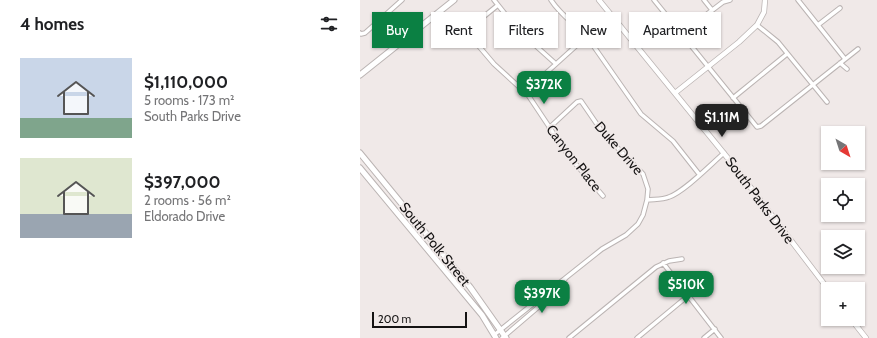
<!DOCTYPE html>
<meta charset="utf-8">
<style>
:root{--surface:#fff;--page:#f6f6f6;--text:#202124;--muted:#757577;--accent:#0b8043}
body{margin:0;font-family:Cabin,sans-serif;background:var(--page);color:var(--text);height:100vh;display:flex;flex-direction:column;font-size:15px;white-space:nowrap}
*{box-sizing:border-box;margin:0}
p{font-size:13px;color:var(--muted)}
.icon{flex:none;width:22px;height:22px;fill:none;stroke:currentColor;stroke-width:2;stroke-linecap:round;stroke-linejoin:round}
.map{position:relative;flex:1;overflow:hidden}
.drawer{display:flex;flex-direction:column;background:var(--surface);width:360px}
.drawer>*{flex:none}
.guide{position:absolute;left:12px;top:12px;width:380px;height:36px;display:flex;gap:8px}
.needle{width:26px;rotate:141deg}
.fabs{position:absolute;left:461px;top:126px;display:grid;gap:8px}
.fabs a{display:grid;place-items:center;width:44px;height:44px;border-radius:0px;background:var(--surface);box-shadow:0 1px 3px #0004;font-size:20px}
.scale{position:absolute;left:12px;bottom:10px;width:95px;box-sizing:border-box;padding-left:4px;border:2px solid #151313;border-top:0;font-size:11px;line-height:14px;white-space:nowrap;color:#151313;-webkit-text-stroke:3px #f0e9e8;paint-order:stroke}
.price{position:absolute;translate:-50% -34px;padding:0 9px;border-radius:8px;background:var(--accent);color:#fff;font-size:13px;line-height:26px;filter:drop-shadow(0 1px 2px #0008)}
.price::after{content:'';position:absolute;left:50%;top:24px;width:12px;height:9px;margin-left:-6px;background:inherit;clip-path:polygon(0 0,100% 0,50% 100%)}
.price.on{background:#222;color:#fff}
ul{padding:0;list-style:none}
li{display:flex;align-items:center;gap:12px;height:100px;padding:0 20px}
li span{display:grid;place-items:center;flex:none;width:112px;height:80px;border-radius:0px;color:#555}
li>.icon{margin-inline-start:auto}
span .icon{width:48px;height:48px;fill:#fffc;stroke-width:1}
li b{font-size:17px}
h2{display:flex;justify-content:space-between;align-items:center;height:48px;padding:0 20px;font-size:17px}
.chip{padding:0 14px;border-radius:0px;background:var(--surface);box-shadow:0 1px 3px #0004;font-size:14px;line-height:36px}
.chip.on{background:var(--accent);color:#fff}
main{display:flex;flex:1;min-height:0}
.map>svg:first-child{display:block}
.lines{fill:none;stroke-linecap:round;stroke-linejoin:round}
.minor-casing{stroke:#bbb4b3;stroke-width:5.5}
.tertiary-casing{stroke:#bbb4b3;stroke-width:6}
.secondary-casing{stroke:#bbb4b3;stroke-width:7}
.minor{stroke:#fff;stroke-width:3.5}
.tertiary{stroke:#fff;stroke-width:4.5}
.secondary{stroke:#fff;stroke-width:5}
.labels{text-anchor:middle;dominant-baseline:central;stroke-width:3.5;stroke-linejoin:round;paint-order:stroke}
.street-label{font-size:14px;fill:#151313;stroke:#f0e9e8}
</style>
<main>
<section class="drawer">
<h2>4 homes<svg class="icon" aria-label="filters" viewBox="0 0 24 24"><path d="M4 7h16M4 17h16"/><circle cx="9" cy="7" r="2"/><circle cx="15" cy="17" r="2"/></svg></h2>
<ul>
<li><span style="background:linear-gradient(#c9d6e8 75%,#7fa58c 0)"><svg class="icon" aria-label="home" viewBox="0 0 24 24"><path d="M3 11l9-7 9 7M6 9v11h12V9"/></svg></span><div><b>$1,110,000</b><p>5 rooms · 173 m²</p><p>South Parks Drive</p></div></li>
<li><span style="background:linear-gradient(#dfe7d0 70%,#9aa5b1 0)"><svg class="icon" aria-label="home" viewBox="0 0 24 24"><path d="M3 11l9-7 9 7M6 9v11h12V9"/></svg></span><div><b>$397,000</b><p>2 rooms · 56 m²</p><p>Eldorado Drive</p></div></li>
</ul>
</section>
<div class="map">
<svg width="517" height="338" viewBox="0 0 517 338">
<rect width="100%" height="100%" fill="#f0e9e8"/>
<g class="lines">
<g class="minor-casing">
<path id="minor" d="M134,0L157,29L196,64
M191,0C201,16 218,26 230,41L281,114L313,141L339,174
M294,0L397,127L401,126L498,49
M344,0L352,10
M438,0L485,59
M138,5L106,31L134,64L168,95L208,155L243,196
M397,25L418,42L467,102
M458,25L480,8
M0,33L1,34L5,33L42,0
M321,34L363,2L370,0
M480,63L487,69
M165,92L227,36
M373,98L427,54
M287,200C294,199 302,200 309,197C325,191 350,165 364,153
M303,263L361,338
M134,335L242,249L266,235L278,224L283,215L287,200L288,189L283,174L243,133L221,101L217,102L189,128
M142,338L196,292L205,279
M209,338L296,267L309,261L322,259
M277,338L329,295
M344,338L355,329"/>
</g>
<g class="tertiary-casing">
<path id="tertiary" d="M239,0L375,167L468,289
M315,93L379,42L397,25L404,12L405,0
M491,319L506,338"/>
</g>
<g class="secondary-casing">
<path id="secondary" d="M0,75L94,0
M0,153L110,287L146,338
M0,168L122,315L136,338"/>
</g>
<use href="#minor" class="minor"/>
<use href="#tertiary" class="tertiary"/>
<use href="#secondary" class="secondary"/>
</g>
<g class="labels">
<g class="street-label">
<text transform="translate(259 148) rotate(49)">Duke Drive</text>
<text transform="translate(214 158) rotate(52)">Canyon Place</text>
<text transform="translate(400 200) rotate(53)">South Parks Drive</text>
<text transform="translate(75 244) rotate(51)">South Polk Street</text>
</g>
</g>
</svg>
<div class="fabs">
<a><svg class="needle" viewBox="-14 -14 28 28"><path d="M0-13l5 13h-10z" fill="#e53935"/><path d="M0 13l5-13h-10z" fill="#757577"/></svg></a>
<a><svg class="icon" aria-label="locate" viewBox="0 0 24 24"><circle cx="12" cy="12" r="6"/><path d="M12 2v4M12 18v4M2 12h4M18 12h4"/></svg></a>
<a><svg class="icon" aria-label="layers" viewBox="0 0 24 24"><path d="M12 4l9 5-9 5-9-5zM3 14l9 5 9-5"/></svg></a>
<a>+</a>
</div>
<div class="scale">200 m</div>
<b class="price" style="left:184px;top:105px">$372K</b>
<b class="price on" style="left:362px;top:138px">$1.11M</b>
<b class="price" style="left:326px;top:305px">$510K</b>
<b class="price" style="left:182px;top:314px">$397K</b>
<div class="guide">
<a class="chip on">Buy</a>
<a class="chip">Rent</a>
<a class="chip">Filters</a>
<a class="chip">New</a>
<a class="chip">Apartment</a>
</div>
</div>
</main>
